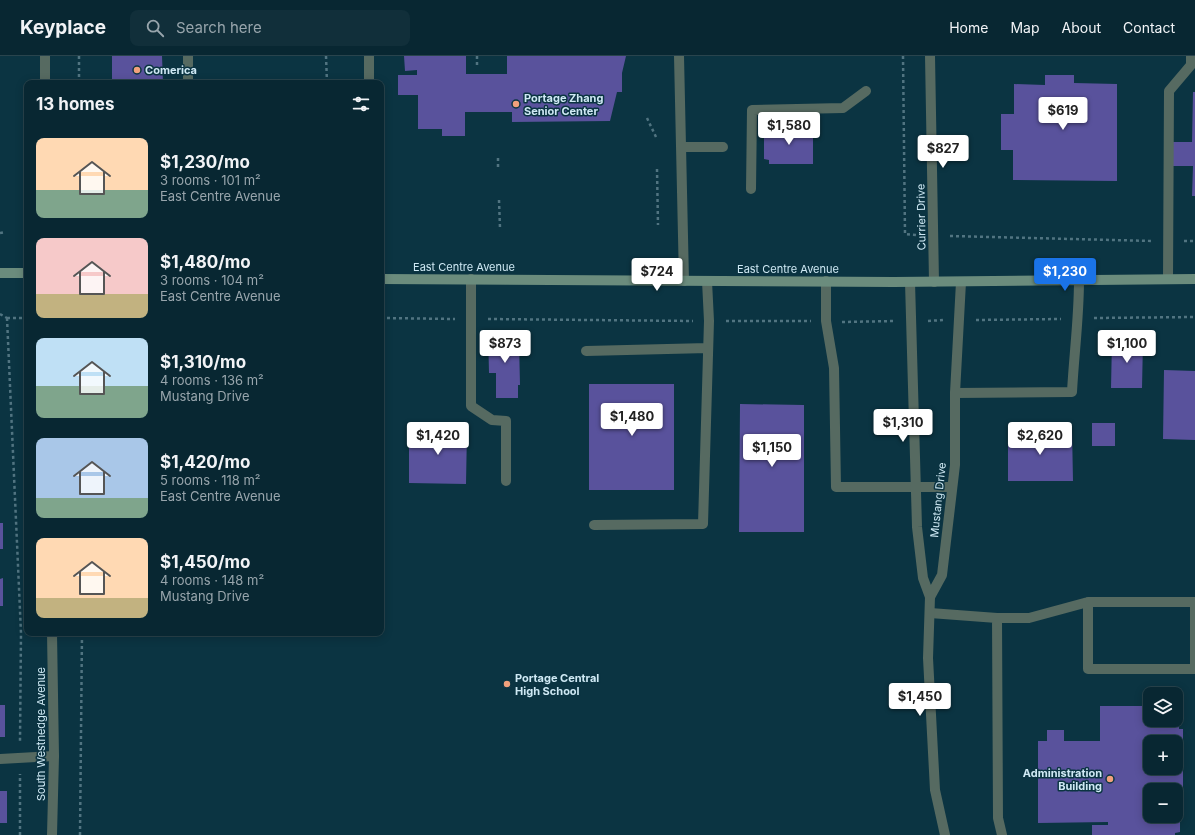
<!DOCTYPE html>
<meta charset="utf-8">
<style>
:root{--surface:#082732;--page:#112f3a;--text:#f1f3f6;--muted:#98a5ac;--line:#29444d;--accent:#1a73e8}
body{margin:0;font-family:Inter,sans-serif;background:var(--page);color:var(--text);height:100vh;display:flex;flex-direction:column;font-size:15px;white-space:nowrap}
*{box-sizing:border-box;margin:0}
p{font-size:13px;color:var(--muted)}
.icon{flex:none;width:22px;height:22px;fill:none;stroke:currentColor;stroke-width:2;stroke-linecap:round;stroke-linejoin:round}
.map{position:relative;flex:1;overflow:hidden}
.panel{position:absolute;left:24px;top:24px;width:360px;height:556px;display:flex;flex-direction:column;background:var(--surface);border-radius:8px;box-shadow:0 2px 10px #0003,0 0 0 1px var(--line)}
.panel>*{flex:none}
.buttons{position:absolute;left:1143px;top:631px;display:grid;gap:8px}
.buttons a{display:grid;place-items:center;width:40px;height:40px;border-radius:8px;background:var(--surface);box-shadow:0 2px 10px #0003,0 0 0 1px var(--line);font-size:20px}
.price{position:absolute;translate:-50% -34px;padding:0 9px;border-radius:4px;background:#fff;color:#222;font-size:13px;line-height:26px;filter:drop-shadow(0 1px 2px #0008)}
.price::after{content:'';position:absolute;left:50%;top:24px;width:12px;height:9px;margin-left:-6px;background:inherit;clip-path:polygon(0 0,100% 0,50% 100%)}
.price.selected{background:var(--accent);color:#fff}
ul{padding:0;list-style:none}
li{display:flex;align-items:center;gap:12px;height:100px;padding:0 12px}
li span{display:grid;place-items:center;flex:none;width:112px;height:80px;border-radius:8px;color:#555}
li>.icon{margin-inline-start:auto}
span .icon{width:48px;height:48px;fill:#fffc;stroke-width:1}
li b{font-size:17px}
h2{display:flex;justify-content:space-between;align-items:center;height:48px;padding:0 12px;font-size:17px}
header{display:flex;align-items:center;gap:24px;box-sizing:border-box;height:56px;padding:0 20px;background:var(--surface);border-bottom:1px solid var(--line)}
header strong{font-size:19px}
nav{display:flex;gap:22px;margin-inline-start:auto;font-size:14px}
.search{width:280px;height:36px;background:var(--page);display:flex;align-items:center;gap:10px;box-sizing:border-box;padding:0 14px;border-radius:8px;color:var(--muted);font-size:15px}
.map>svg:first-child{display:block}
.building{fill:#59529c;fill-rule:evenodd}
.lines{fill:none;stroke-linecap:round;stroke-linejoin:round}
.path{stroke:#517481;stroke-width:2.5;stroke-dasharray:3 3;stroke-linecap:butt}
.service{stroke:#566a61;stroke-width:10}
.minor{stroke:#566a61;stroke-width:10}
.tertiary{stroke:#566a61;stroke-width:10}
.secondary{stroke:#6b8c7d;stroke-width:10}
.poi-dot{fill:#f1a17c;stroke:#0b3442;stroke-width:1.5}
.labels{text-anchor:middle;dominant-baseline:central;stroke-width:3;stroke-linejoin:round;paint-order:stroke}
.poi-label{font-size:11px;font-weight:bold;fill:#cfe9f4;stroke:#0b3442;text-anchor:start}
.street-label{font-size:11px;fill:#cfe9f4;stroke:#0b3442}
</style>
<header>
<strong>Keyplace</strong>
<div class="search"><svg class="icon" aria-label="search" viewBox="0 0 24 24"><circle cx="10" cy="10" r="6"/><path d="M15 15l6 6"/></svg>Search here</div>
<nav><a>Home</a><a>Map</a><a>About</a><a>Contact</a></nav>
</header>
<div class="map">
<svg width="1195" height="779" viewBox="0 0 1195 779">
<rect width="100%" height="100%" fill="#0b3442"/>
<path class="building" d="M112,0H162L163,27H112Z
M404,0H466V18H507V0H626L622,17V36H617L610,65L512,66V56H465V80H442V73H418V39H398V19H417V14L405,15Z
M1045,19H1074V27L1117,28V125L1013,124V94H1001V58H1014V28L1045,29Z
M1193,36H1195V140H1192L1193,110H1172V86H1192Z
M764,71L813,72V108H769V104L764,103Z
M488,276H511V285H519L520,329H518V342H496V317H489Z
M1112,284L1143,285L1142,332H1111Z
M1164,314L1195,315V384L1163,383Z
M589,328H674V434H589Z
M740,348L804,349V476H739Z
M1092,367H1115V390H1092Z
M409,373L467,374L466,428L409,427Z
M1008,374H1072L1073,425H1008Z
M0,467H3V493H0Z
M3,522V550H0V523Z
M0,649H5V681H0Z
M1100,650H1150V664H1176V650H1179V673H1183V761H1180V776L1175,777V779H1092V769H1108V766L1038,767V685H1047V674H1064V685H1100ZM1150,686H1176V712H1150ZM1150,734H1176V760H1150Z
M0,735H7V767H0Z"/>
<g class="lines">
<path class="path" d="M326,0L327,27
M477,0V10
M903,0L905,178L917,179
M79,27V0
M647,62L656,81
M498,102V114
M657,113L658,169
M499,144L500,172
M0,177L5,176
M950,180L1153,185
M1184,185H1195
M0,258L7,262
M7,262L21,577L20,685
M7,262H27
M381,262L455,263
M1094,262L1195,261
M488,263L693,265
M976,264L1061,263
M726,265H811
M928,265L943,264
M842,266L895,265
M20,779V718
M80,779L82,577"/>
<path class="service" d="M369,0V27
M679,0L684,225
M188,27V0
M681,91H723
M751,133L752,54L843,52L866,35
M471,223V350L492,364L506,365V425
M1168,223L1169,35L1191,9V0
M826,225V265L834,312L836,431H952
M586,295L708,292
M955,337L1072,336C1074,298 1079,262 1079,224
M594,469L703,468L709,265L707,225
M930,557L997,562L998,762L1002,779
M997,562H1029L1088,546H1195V613H1088V546
M0,703L54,700"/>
<path class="minor" d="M930,0L934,226
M910,226L917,471L923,522L930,541L928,602L935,734L945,779
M930,541L942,519L955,409V337L961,226"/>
<path class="tertiary" d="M45,0V27
M52,577L54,700L52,779"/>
<path class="secondary" d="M0,217H27
M381,223L894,226L1195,223"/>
</g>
<g class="poi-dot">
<circle cx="137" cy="14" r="4"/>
<circle cx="516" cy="48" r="4"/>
<circle cx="507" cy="628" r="4"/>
<circle cx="1110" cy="723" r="4"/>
</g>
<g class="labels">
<g class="poi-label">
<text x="145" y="14">Comerica</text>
<text x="524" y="42">Portage Zhang<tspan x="524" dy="13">Senior Center</tspan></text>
<text x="515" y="622">Portage Central<tspan x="515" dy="13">High School</tspan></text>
<text x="1102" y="717" text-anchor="end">Administration<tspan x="1102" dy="13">Building</tspan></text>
</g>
<g class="street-label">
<text transform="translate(921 161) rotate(-91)">Currier Drive</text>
<text x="464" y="211">East Centre Avenue</text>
<text x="788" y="213">East Centre Avenue</text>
<text transform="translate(938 444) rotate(-84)">Mustang Drive</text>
<text transform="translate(41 678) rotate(-90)">South Westnedge Avenue</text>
</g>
</g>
</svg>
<div class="buttons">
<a><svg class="icon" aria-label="layers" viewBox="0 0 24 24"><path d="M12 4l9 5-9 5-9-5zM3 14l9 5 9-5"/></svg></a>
<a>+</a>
<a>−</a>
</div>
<b class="price" style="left:1063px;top:75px">$619</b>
<b class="price" style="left:789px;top:90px">$1,580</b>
<b class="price" style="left:943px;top:113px">$827</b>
<b class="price" style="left:657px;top:236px">$724</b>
<b class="price selected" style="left:1065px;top:236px">$1,230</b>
<b class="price" style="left:505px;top:308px">$873</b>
<b class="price" style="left:1127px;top:308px">$1,100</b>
<b class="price" style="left:632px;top:381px">$1,480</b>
<b class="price" style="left:903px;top:387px">$1,310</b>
<b class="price" style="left:438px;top:400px">$1,420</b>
<b class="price" style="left:1040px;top:400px">$2,620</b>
<b class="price" style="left:772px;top:412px">$1,150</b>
<b class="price" style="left:920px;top:661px">$1,450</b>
<section class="panel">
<h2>13 homes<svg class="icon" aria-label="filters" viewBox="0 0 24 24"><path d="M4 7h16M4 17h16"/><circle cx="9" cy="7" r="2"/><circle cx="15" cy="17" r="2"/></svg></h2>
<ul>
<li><span style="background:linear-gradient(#ffd9b3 65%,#7fa58c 0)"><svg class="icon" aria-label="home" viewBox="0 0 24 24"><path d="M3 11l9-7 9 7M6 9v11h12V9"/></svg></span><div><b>$1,230/mo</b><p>3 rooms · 101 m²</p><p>East Centre Avenue</p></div></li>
<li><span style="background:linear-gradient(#f6c9c9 70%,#c2b280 0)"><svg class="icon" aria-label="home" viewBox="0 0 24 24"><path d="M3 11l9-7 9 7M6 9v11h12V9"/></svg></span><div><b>$1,480/mo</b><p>3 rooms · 104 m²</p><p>East Centre Avenue</p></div></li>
<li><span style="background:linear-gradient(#bfe0f5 60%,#7fa58c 0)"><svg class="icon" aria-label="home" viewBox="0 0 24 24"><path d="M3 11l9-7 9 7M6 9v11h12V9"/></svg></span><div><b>$1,310/mo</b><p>4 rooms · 136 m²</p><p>Mustang Drive</p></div></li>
<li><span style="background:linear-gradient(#a9c7e8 75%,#7fa58c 0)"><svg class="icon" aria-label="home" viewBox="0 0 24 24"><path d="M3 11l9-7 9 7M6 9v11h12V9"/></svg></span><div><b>$1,420/mo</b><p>5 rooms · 118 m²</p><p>East Centre Avenue</p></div></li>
<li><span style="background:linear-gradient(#ffd9b3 75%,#c2b280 0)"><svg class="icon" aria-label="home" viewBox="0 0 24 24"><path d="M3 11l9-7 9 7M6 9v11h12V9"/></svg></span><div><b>$1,450/mo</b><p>4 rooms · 148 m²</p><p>Mustang Drive</p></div></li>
</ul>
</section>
</div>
